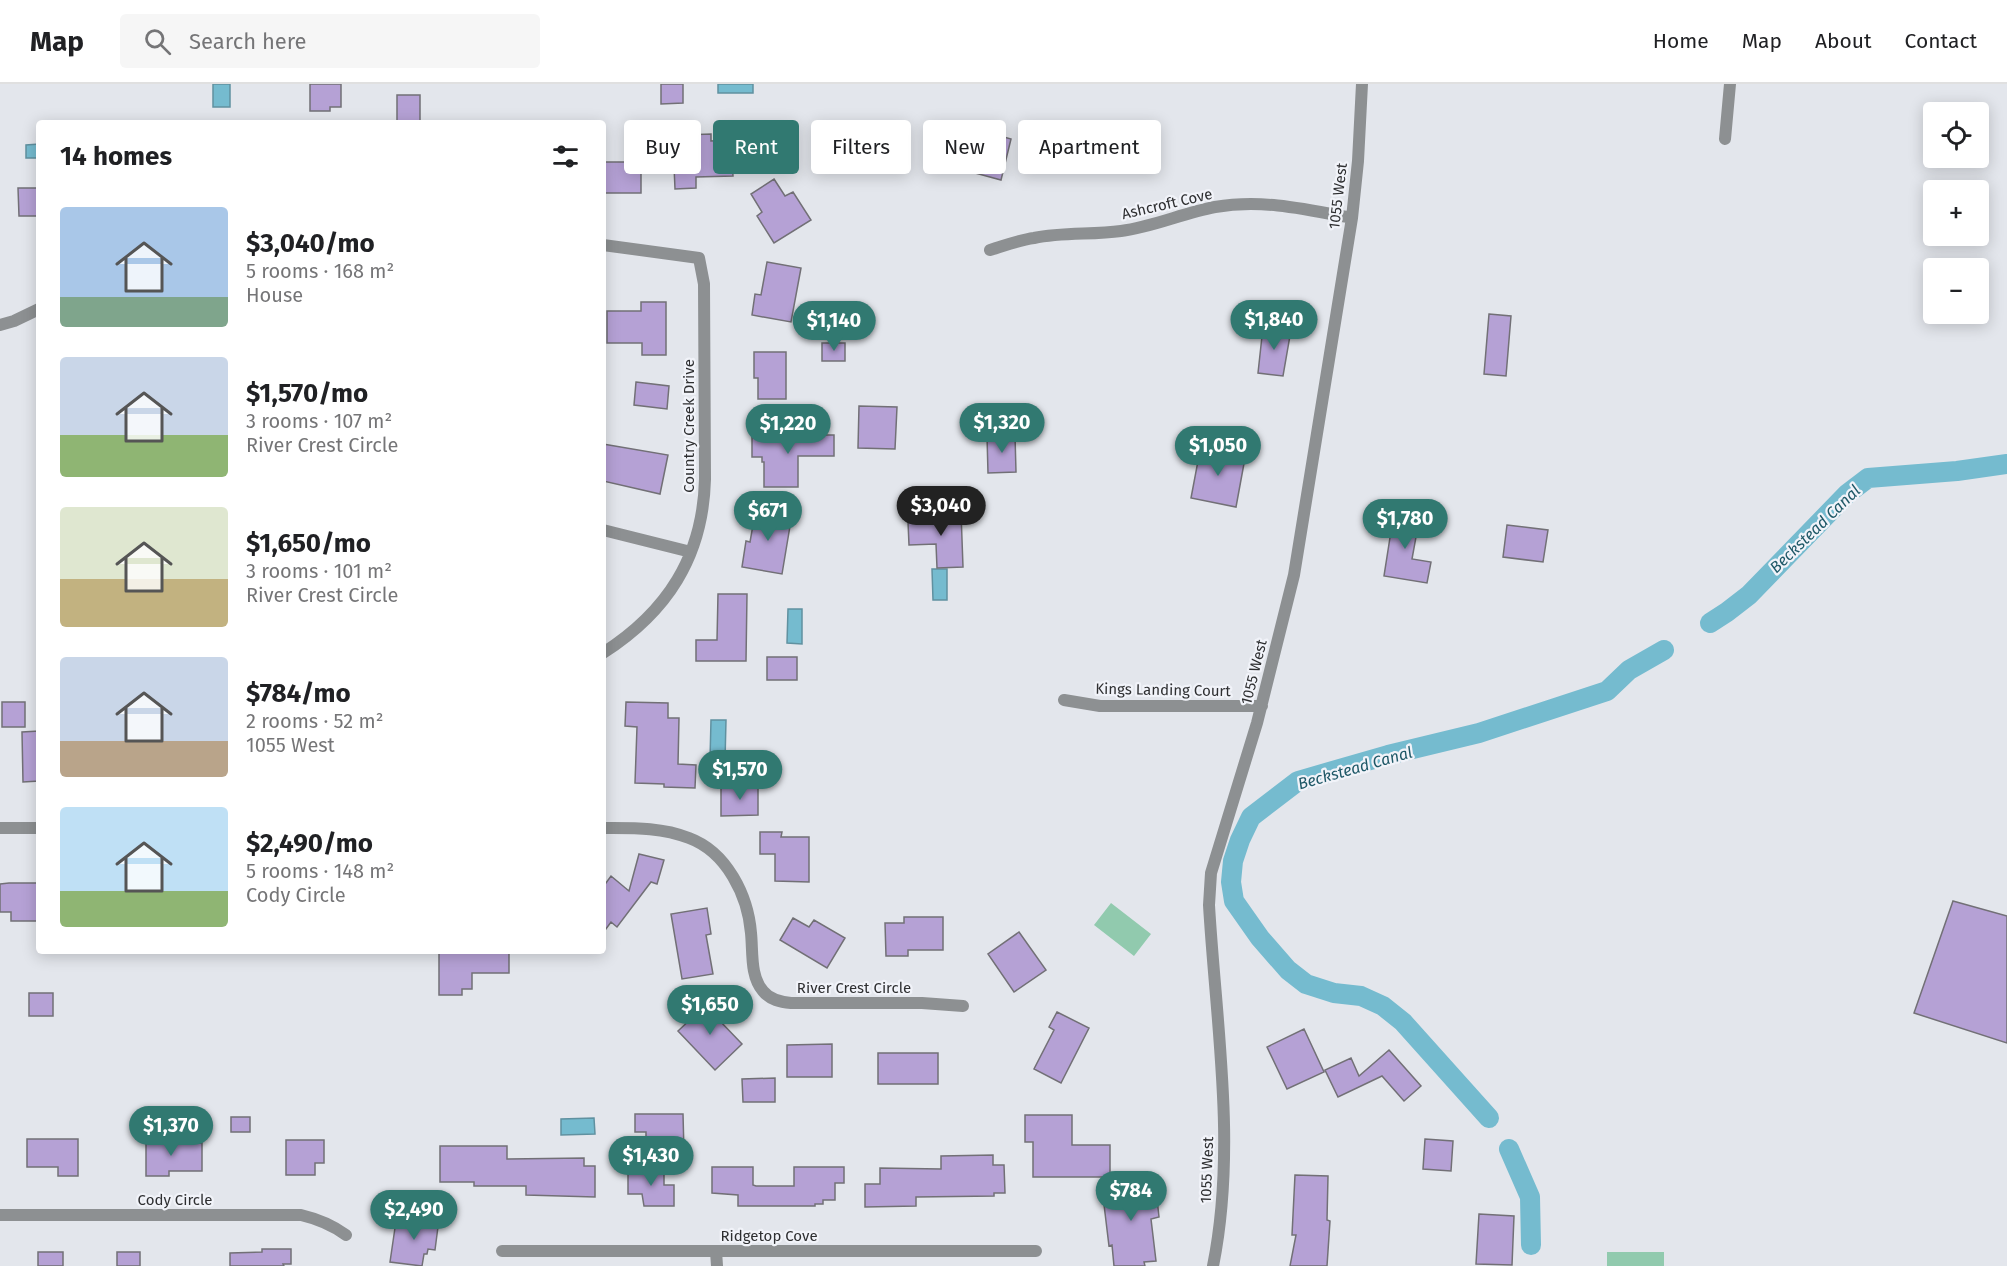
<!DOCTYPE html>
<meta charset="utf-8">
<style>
:root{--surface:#fff;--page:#f6f6f6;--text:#202124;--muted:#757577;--line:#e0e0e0;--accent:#317971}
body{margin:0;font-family:"Fira Sans",sans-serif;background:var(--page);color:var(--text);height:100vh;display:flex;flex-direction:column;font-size:22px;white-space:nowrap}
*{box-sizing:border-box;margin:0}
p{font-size:20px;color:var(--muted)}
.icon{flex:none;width:33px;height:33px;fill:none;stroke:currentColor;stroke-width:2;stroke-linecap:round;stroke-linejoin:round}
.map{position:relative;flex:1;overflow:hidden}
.sheet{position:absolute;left:36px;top:36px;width:570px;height:834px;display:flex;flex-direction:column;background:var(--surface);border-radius:6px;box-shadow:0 3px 15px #0003}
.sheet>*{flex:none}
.guide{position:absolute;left:624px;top:36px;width:570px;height:54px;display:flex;gap:12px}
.fabs{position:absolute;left:1923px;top:18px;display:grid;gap:12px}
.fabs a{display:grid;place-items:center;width:66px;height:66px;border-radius:6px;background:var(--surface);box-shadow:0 3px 15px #0003;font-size:30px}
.price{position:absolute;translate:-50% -51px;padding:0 14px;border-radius:21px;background:var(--accent);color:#fff;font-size:20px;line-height:39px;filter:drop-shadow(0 2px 3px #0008)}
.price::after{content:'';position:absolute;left:50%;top:36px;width:18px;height:14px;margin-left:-9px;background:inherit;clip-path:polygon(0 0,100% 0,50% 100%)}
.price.selected{background:#222;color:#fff}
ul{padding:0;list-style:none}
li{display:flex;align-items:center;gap:18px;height:150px;padding:0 24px}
li span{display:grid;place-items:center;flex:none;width:168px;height:120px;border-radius:6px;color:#555}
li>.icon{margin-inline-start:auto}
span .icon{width:72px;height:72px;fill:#fffc;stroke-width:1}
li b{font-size:26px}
h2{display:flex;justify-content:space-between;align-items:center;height:72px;padding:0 24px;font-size:26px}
.tag{padding:0 21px;border-radius:6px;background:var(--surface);box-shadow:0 3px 15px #0003;font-size:21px;line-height:54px}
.tag.selected{background:var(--accent);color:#fff}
header{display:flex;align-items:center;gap:36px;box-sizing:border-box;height:84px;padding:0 30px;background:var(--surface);border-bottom:2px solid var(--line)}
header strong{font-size:28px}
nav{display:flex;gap:33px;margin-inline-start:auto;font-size:21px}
.search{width:420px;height:54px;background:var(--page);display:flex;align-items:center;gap:15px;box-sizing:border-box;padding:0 21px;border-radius:6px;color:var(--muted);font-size:22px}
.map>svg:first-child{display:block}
.green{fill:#91caae}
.water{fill:#75bbcf;stroke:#6091a0;stroke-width:1.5}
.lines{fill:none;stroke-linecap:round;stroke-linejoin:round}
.canal{stroke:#75bbcf;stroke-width:20}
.building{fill:#b5a1d5;stroke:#727076;stroke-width:1.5}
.minor{stroke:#8d9092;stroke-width:12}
.labels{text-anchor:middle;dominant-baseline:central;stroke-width:4.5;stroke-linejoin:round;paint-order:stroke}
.street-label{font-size:15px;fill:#2e2f31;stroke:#f1f3f9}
.water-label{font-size:16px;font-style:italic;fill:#1e5867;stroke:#f1f3f9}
</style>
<header>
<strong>Map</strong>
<div class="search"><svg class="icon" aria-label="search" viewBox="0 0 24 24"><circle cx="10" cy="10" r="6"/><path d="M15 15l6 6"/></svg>Search here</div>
<nav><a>Home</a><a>Map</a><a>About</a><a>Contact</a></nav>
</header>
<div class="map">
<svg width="2007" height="1182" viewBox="0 0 2007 1182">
<rect width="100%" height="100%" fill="#e3e6ec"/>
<path class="green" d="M1111,819L1151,850L1134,872L1094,841Z
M1607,1168H1664V1182H1607Z"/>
<path class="water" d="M213,0H230V23H213Z
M718,0H753V9H718Z
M39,60V74H26V61Z
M932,485H947V516H933Z
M788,525H802V560L787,559Z
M711,636H726L725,677L710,676Z
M594,1034L595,1050L561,1051V1035Z"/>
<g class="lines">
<path class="canal" d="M1710,539L1727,528L1749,511L1847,410L1868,394L1957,387L2007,380
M1489,1034L1403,938L1383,922L1361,912L1334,909L1306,900L1288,886L1260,854L1234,817L1231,798L1233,777L1240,756L1251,733L1298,697L1388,671L1479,649L1607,607L1629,586L1664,566
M1509,1065L1530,1113L1531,1161"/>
</g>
<path class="building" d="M310,0H341V23H330V27H310Z
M661,0H683V19L661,20Z
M397,11H420V39H397Z
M986,48L1011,55L1001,96L975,89Z
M711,50V57L731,56L733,92L696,93V104L675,105L673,59H684V51Z
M603,78H641V109H603Z
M774,95L785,112L793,108L811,136L774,159L757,132L762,128L751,110Z
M18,104H39V132H19Z
M767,178L801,184L791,238L752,231L755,210L761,211Z
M641,218H666V271H642V259H607V227H641Z
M1489,230L1511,232L1506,292L1484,290Z
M1263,243L1291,246L1283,292L1258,289Z
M822,259H845V277H822Z
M754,268H786V315H758V294H754Z
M636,298L669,302L667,325L634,321Z
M859,322L897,323L895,365L858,364Z
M752,351H834V372H798V403H764V378H762V373H752Z
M1015,351L1016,388L988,389L987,352Z
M603,360L668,371L660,410L603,397Z
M1201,361L1228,366L1227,371L1245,374L1236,423L1191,414Z
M756,424L792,430L782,490L742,483L746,457L750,458Z
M947,426V428H961L963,483L937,484L936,460L909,461L908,438L929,437L928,427Z
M1394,428L1420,431L1412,475L1431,478L1427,499L1384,492Z
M1507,441L1548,446L1543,478L1503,473Z
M718,510H747L746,577H696V556H717Z
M767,573H797V596H767Z
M2,618H25V643H2Z
M626,618L668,619V634H679L678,680L696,681L695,704L664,703V700L635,699L637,643L625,642Z
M39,647V697L23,698L22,648Z
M758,702V731L721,732V703Z
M760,748H782L781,753H809V798L775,797V770H760Z
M639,770L664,776L657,800L651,798L617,843L611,838L603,849V803L611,792L629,807Z
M9,799H39V837H11V828H0V800Z
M1953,817L2007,832V959L1914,929Z
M707,824L711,850L706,851L713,890L682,895L671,830Z
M904,833H943V866H908V872H886L885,839H904Z
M793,834L809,843L814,836L845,854L827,884L780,856Z
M1019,848L1046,886L1014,908L988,870Z
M439,867H509V889H472V905H462V911H439Z
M29,909H53V932H29Z
M709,918L723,932L719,936L742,960L715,986L678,947Z
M1057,928L1089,944L1061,999L1034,985L1054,946L1049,943Z
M1304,945L1324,988L1287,1005L1267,963Z
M832,960V993H787V961Z
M1389,966L1421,1002L1404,1017L1382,992L1338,1013L1325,986L1351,974L1359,992Z
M878,969H938V1000H878Z
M775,994V1018H743L742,995Z
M635,1030H683L684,1068H661V1053H646V1048H635Z
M1025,1031H1072V1061H1110V1093H1033V1058H1025Z
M231,1033H250V1048H231Z
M146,1050H161V1059H202V1087H169V1092H146Z
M27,1055H78V1092H58V1083H27Z
M1425,1055L1453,1057L1451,1087L1423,1085Z
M286,1056H324V1079H315V1091H286Z
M440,1062H507V1075L584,1074V1082H595V1113L526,1111V1102H474V1098H440Z
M993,1071V1081H1004L1005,1109H994V1112L916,1113V1122L865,1123V1100H880V1084L941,1085V1072Z
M712,1083H753V1101L756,1102H794V1083H844V1099H835V1116H823V1120H815V1122H738V1111L712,1109Z
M664,1085V1101H674V1122H644L642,1110H628V1086Z
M1295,1091L1328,1092L1327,1136L1330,1137L1327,1182H1290L1296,1151H1292Z
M1155,1097L1159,1133L1151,1135L1156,1177L1144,1178L1145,1182H1114L1112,1161L1109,1162L1102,1104Z
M1479,1130L1514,1132L1512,1181L1476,1180Z
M416,1132L439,1135L435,1166L428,1165L427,1170H424L422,1182L390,1178L396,1137L415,1139Z
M262,1165H291V1180H283L284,1182H230V1169L262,1168Z
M38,1168H63V1182H38Z
M117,1168H140V1182H117Z"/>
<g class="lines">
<path class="minor" d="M1725,55L1730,0
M603,161L699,174L704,200L705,395C703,473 667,528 603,569
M990,166C1004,162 1019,156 1034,154C1063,148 1092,151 1121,147C1153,143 1183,129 1215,123C1262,115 1305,125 1352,134
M0,241L14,237L39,225
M603,446L691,468
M1064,616L1100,622H1262
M0,744H39
M603,744C633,744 661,743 689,754C727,768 748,812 751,849C753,868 750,892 763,907C770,916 781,918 791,919H922L963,922
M0,1131H301C318,1135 331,1140 346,1151
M502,1167H1036
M716,1167L717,1182
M1213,1182C1237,1063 1216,941 1209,821L1211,789L1257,639L1294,491L1352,134L1358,77L1362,0"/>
</g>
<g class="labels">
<g class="street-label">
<text transform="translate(1338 112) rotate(-83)">1055 West</text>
<text transform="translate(1167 120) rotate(-13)">Ashcroft Cove</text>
<text transform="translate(689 342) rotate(-90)">Country Creek Drive</text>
<text transform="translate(1254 588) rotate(-76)">1055 West</text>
<text transform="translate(1163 606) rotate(1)">Kings Landing Court</text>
<text x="854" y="904">River Crest Circle</text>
<text transform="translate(1207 1086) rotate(-88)">1055 West</text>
<text x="175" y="1116">Cody Circle</text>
<text x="769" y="1152">Ridgetop Cove</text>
</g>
<g class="water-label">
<text transform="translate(1815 445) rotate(-44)">Beckstead Canal</text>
<text transform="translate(1355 684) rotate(-16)">Beckstead Canal</text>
</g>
</g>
</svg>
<div class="fabs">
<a><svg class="icon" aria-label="locate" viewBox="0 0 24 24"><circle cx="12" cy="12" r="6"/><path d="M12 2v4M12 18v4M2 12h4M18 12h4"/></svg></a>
<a>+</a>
<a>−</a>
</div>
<b class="price" style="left:1274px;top:267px">$1,840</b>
<b class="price" style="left:834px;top:268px">$1,140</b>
<b class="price" style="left:1002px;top:370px">$1,320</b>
<b class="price" style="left:788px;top:371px">$1,220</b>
<b class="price" style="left:1218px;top:393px">$1,050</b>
<b class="price selected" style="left:941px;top:453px">$3,040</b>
<b class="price" style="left:768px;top:458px">$671</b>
<b class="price" style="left:1405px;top:466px">$1,780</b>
<b class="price" style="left:740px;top:717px">$1,570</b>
<b class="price" style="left:710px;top:952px">$1,650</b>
<b class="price" style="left:171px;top:1073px">$1,370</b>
<b class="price" style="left:651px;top:1103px">$1,430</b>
<b class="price" style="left:1131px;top:1138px">$784</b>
<b class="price" style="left:414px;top:1157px">$2,490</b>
<div class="guide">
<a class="tag">Buy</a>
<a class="tag selected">Rent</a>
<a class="tag">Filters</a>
<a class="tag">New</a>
<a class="tag">Apartment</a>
</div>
<section class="sheet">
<h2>14 homes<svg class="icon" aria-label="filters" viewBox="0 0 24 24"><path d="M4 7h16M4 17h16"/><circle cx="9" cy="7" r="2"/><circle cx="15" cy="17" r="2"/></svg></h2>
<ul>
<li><span style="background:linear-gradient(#a9c7e8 75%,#7fa58c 0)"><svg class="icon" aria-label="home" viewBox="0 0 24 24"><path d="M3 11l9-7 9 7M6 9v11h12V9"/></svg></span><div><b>$3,040/mo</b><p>5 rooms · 168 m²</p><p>House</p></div></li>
<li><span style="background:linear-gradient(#c9d6e8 65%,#8fb573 0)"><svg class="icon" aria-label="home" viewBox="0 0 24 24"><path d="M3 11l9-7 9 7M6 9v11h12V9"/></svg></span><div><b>$1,570/mo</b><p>3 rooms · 107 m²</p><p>River Crest Circle</p></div></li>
<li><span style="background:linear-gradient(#dfe7d0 60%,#c2b280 0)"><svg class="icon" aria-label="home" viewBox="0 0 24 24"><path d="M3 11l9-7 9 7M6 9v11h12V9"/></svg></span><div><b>$1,650/mo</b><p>3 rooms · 101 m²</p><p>River Crest Circle</p></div></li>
<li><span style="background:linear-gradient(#c9d6e8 70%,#b9a48a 0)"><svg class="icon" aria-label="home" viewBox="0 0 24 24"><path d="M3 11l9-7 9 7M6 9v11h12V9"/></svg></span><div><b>$784/mo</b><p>2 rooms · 52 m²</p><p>1055 West</p></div></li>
<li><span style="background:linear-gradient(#bfe0f5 70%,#8fb573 0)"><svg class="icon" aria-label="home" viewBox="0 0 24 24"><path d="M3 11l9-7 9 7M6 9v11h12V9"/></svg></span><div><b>$2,490/mo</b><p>5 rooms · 148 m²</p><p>Cody Circle</p></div></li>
</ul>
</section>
</div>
